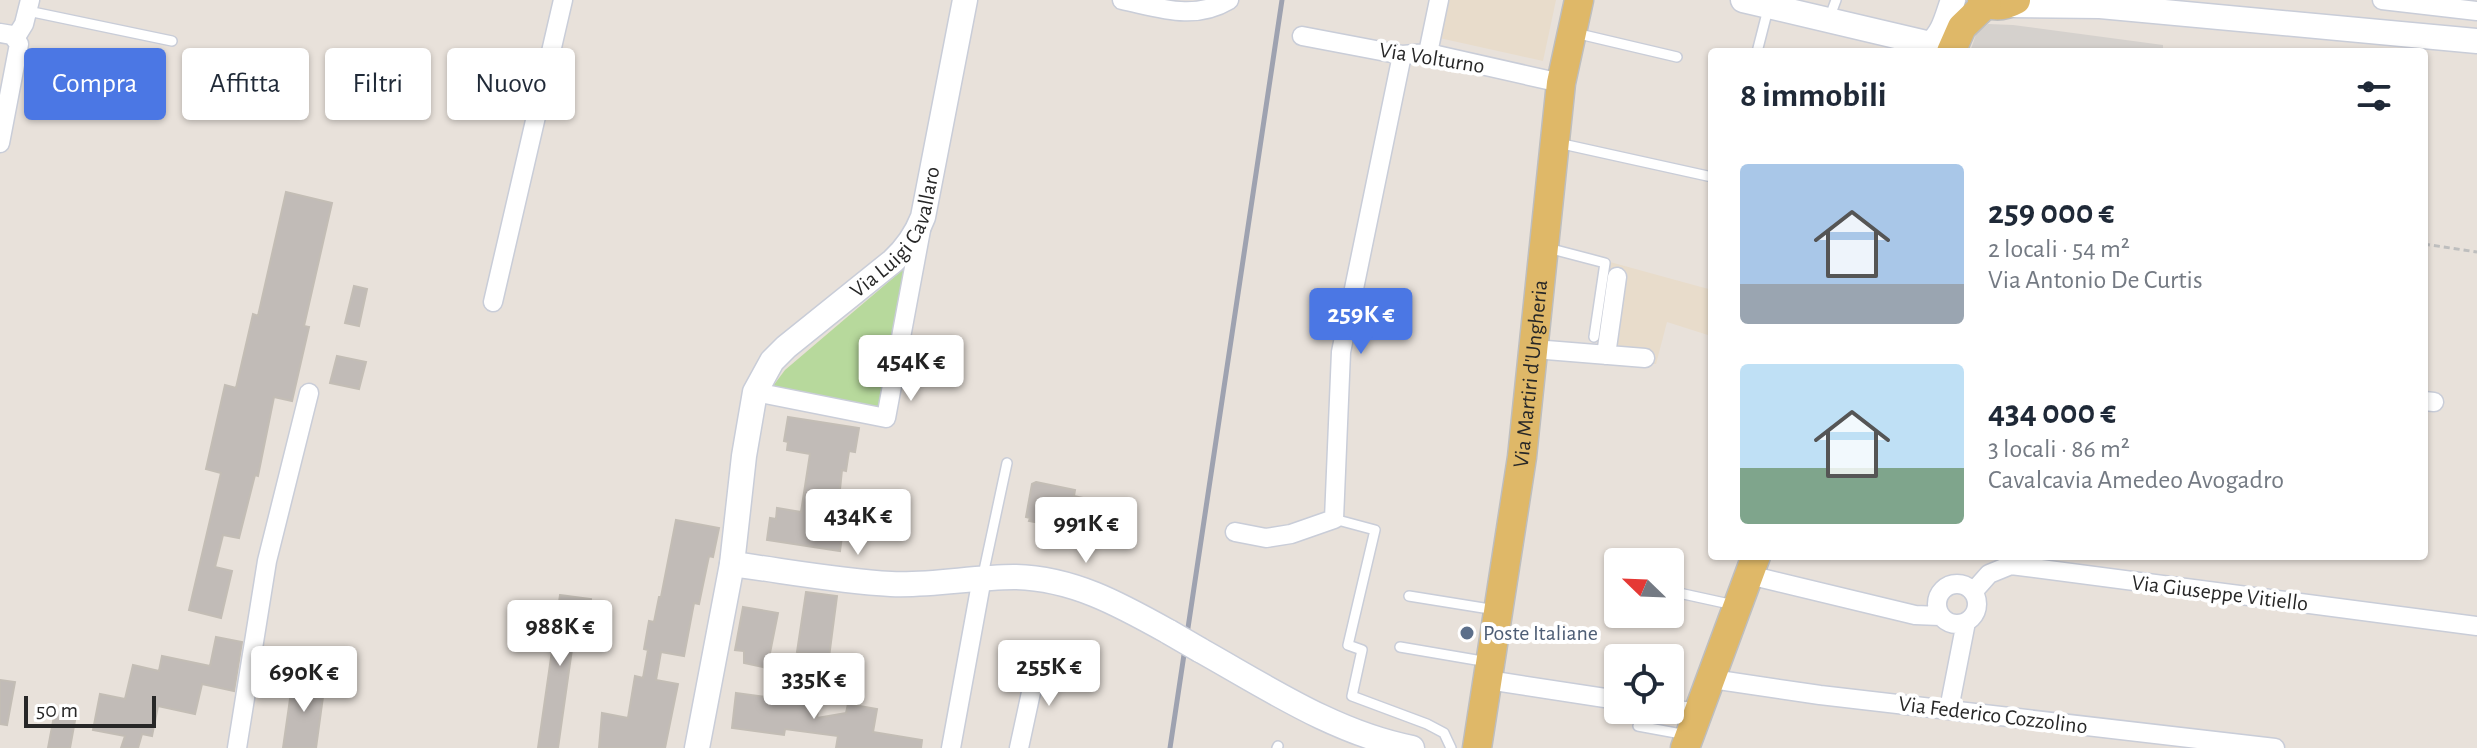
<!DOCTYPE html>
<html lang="it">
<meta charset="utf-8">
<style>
:root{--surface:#fff;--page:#f2f2f3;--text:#1f2937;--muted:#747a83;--accent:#4b77e4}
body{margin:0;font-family:"Alegreya Sans",sans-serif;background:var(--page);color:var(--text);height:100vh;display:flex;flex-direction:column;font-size:30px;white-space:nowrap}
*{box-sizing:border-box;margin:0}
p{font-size:26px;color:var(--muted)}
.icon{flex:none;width:44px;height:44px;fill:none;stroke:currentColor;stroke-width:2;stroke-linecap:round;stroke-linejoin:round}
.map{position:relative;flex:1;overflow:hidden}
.drawer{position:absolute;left:1708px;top:48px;width:720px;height:512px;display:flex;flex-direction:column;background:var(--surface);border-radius:8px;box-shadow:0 2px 6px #0004}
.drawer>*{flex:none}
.guide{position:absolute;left:24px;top:48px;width:760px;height:72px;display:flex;gap:16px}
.needle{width:52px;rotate:293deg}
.tools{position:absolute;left:1604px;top:548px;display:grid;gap:16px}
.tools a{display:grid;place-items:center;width:80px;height:80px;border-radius:8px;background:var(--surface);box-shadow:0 2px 6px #0004;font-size:40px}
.scale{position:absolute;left:24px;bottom:20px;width:132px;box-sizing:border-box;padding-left:8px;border:4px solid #272727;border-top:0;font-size:22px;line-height:28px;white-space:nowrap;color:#272727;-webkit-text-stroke:6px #fff;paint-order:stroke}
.price{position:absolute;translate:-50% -68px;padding:0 18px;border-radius:8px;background:#fff;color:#222;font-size:26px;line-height:52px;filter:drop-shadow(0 2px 4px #0008)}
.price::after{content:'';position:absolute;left:50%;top:48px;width:24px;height:18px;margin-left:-12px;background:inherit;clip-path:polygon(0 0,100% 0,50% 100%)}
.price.active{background:var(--accent);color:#fff}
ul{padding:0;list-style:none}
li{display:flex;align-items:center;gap:24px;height:200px;padding:0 32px}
li span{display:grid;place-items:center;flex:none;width:224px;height:160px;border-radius:8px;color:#555}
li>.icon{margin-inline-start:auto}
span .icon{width:96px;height:96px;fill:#fffc;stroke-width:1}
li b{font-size:34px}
h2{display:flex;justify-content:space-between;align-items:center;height:96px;padding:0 32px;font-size:34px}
.pill{padding:0 28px;border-radius:8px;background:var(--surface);box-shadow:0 2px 6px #0004;font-size:28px;line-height:72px}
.pill.active{background:var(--accent);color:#fff}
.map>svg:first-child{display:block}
.education{fill:#e8dccb}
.green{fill:#b7d99c}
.plaza{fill:#d5d1cd}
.building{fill:#c1bbb7;stroke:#c3bdb5;stroke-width:2}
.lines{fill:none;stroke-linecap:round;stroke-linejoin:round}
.lane-casing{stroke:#c9cdd8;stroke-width:12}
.street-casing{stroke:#c9cdd8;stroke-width:21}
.secondary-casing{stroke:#c9cdd8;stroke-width:27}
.primary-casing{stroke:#bebebe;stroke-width:31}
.path{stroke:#bebebe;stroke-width:3;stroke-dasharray:6 4;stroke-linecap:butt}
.lane{stroke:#fff;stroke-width:9}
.street{stroke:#fff;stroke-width:18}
.secondary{stroke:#fff;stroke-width:24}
.primary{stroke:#dfb868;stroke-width:28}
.rail{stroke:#9ea2b0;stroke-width:5}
.secondary-bridge-casing{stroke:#c9cdd8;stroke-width:27;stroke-linecap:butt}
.secondary-bridge{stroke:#fff;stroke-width:24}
.service-dot{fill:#5c6f8a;stroke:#fff;stroke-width:3}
.labels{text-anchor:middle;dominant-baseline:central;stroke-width:8;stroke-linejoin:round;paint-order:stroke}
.street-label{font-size:22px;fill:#272727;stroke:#fff}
.service-label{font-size:22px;fill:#4e5e75;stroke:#fff;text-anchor:start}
</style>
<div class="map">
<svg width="2477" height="748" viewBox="0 0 2477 748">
<rect width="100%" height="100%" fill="#e8e1da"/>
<path class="education" d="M1443,0H1556L1543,61L1435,37Z
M1610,262L1712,290L1711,336L1667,322L1656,364L1554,356L1596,349Z"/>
<path class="green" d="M906,267L879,412L770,390L785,370Z"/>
<path class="plaza" d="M1988,24L2013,25L2163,45V52H1970L1976,34Z"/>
<path class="building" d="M286,192L332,203L304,326L309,327L292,401L274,397L258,476L255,475L239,538L223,535L215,567L232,571L221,618L189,610L221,473L206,469L225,385L236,388L253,314L258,316Z
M354,286L367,289L359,326L345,323Z
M337,356L366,362L359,389L330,383Z
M788,417L859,428L855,452L849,451L846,471L842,470L836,528L843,529L840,551L767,540L770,518L776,519L777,508L801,512L810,454L787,450L788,442L784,441Z
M1036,482L1075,490L1074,496L1083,498L1076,521H1047L1046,524L1029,521L1030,518L1026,517L1032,484Z
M676,520L719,528L713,557L709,556L699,604L694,603L684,656L661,652L656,680L678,684L665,748H599L602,713L628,718L635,676L643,678L648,650L644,649L649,621L654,622L659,597H661Z
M806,592L837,596L829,657L797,652Z
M560,595L591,599L589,616L577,614L558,748H538Z
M743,607L778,613L767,668L744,663V651L735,650Z
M216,637L242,642L234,691L202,684L195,714L158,706L152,736L142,734L138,748H121L125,736L93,730L100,694L125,699L133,665L159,671L162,656L210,666Z
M293,678L325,682L316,748H283Z
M0,680L15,682L7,725L0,724Z
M736,693L796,701L797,693L820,697L817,718L846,713L848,704L877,709L873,732L922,740L921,748H836L838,736L785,729L784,735L732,728Z
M55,711L76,715L70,748H48Z"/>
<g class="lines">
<g class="lane-casing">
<path id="lane" d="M28,11L172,41
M1829,19L1836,0
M1575,33L1677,57
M1757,52L1768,9
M1558,143L1712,177
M1548,248L1605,263L1594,337
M1334,519L1375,530L1348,645L1362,650L1352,696L1427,724L1444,733L1451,748
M983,575L1007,463
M1679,593L1734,605
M1409,596L1496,610
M1400,647L1488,662
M1638,726L1687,735
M1277,748L1278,746"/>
</g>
<g class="street-casing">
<path id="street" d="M1122,0C1160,8 1194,21 1229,0
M2382,0L2477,11
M0,33L12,35L19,44L0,143
M1302,36L1402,55L1428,53L1561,83
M16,37L24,24L30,0
M1428,53L1439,0
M493,302L563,0
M1534,349L1645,358
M1606,355L1617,277
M755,392L886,418L921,230
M2424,401L2434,402
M1235,532L1266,538L1291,534L1334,519L1341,352L1402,55
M1749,575L1915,615L1940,616
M1937 604a20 20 0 1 1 40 0a20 20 0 1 1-40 0Z
M1973,592L1989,574L2011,565L2477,626
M1712,679L1820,695L2275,748
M1488,680L1618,700
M1670,709L1698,713
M1949,709L1966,622
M237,748L267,561L309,393
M951,748L982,578
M1019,748L1038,660"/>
</g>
<g class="secondary-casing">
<g id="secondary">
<path d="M1743,0L1930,44"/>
<path d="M2007,5L2100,6L2477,41"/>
<path d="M1930,44C1944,34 1947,16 1953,0"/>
<path d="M732,564C785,571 838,581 891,584C932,586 973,577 1014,577C1072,578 1119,604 1169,632"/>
<path d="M1200,650C1268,688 1335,733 1412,748"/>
<path id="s1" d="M697,748L732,564L744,456L755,392L772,361L786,347L893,261C907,248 916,235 923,217L965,0"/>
</g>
</g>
<g class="primary-casing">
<g id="primary">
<path d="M1982,0C1993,8 2005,6 2016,0"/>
<path d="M1951,52L1962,27L1987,3"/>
<path id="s2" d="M1477,748L1522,457L1561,83L1579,0"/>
<path d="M1685,748L1756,556"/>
</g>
</g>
<path class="path" d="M2424,244L2477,252"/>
<use href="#lane" class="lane"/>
<use href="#street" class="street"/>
<use href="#secondary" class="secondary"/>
<use href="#primary" class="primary"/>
<path class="rail" d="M1170,748L1282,0"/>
<g class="secondary-bridge-casing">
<path id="secondary-bridge" d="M1169,632L1200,650"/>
</g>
<use href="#secondary-bridge" class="secondary-bridge"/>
</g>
<circle class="service-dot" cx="1467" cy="633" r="8"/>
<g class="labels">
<g class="street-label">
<text transform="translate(1432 58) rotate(9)">Via Volturno</text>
<text stroke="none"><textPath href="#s1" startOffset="580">Via Luigi Cavallaro</textPath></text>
<text stroke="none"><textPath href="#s2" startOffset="378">Via Martiri d'Ungheria</textPath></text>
<text transform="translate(2220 593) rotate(7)">Via Giuseppe Vitiello</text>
<text transform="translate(1993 715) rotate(7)">Via Federico Cozzolino</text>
</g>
<g class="service-label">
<text x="1483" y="633">Poste Italiane</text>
</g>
</g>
</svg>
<div class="tools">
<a><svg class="needle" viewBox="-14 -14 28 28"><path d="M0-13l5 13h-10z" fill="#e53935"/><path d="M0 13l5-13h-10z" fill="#747a83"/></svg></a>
<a><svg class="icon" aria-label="locate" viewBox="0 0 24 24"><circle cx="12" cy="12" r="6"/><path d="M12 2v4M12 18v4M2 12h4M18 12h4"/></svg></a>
</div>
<div class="scale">50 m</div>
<b class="price active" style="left:1361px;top:356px">259K €</b>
<b class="price" style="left:911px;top:403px">454K €</b>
<b class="price" style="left:858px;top:557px">434K €</b>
<b class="price" style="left:1086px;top:565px">991K €</b>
<b class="price" style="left:560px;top:668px">988K €</b>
<b class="price" style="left:1049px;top:708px">255K €</b>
<b class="price" style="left:304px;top:714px">690K €</b>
<b class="price" style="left:814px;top:721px">335K €</b>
<div class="guide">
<a class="pill active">Compra</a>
<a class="pill">Affitta</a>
<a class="pill">Filtri</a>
<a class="pill">Nuovo</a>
</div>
<section class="drawer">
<h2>8 immobili<svg class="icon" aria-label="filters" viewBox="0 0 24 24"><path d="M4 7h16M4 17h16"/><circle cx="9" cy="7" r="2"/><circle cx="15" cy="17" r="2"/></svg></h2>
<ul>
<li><span style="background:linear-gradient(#a9c7e8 75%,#9aa5b1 0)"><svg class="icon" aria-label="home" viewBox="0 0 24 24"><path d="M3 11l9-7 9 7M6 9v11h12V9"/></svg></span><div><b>259 000 €</b><p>2 locali · 54 m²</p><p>Via Antonio De Curtis</p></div></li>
<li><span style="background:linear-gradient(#bfe0f5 65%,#7fa58c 0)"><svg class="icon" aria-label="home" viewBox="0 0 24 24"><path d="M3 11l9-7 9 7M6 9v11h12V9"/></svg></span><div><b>434 000 €</b><p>3 locali · 86 m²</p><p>Cavalcavia Amedeo Avogadro</p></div></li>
</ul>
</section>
</div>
